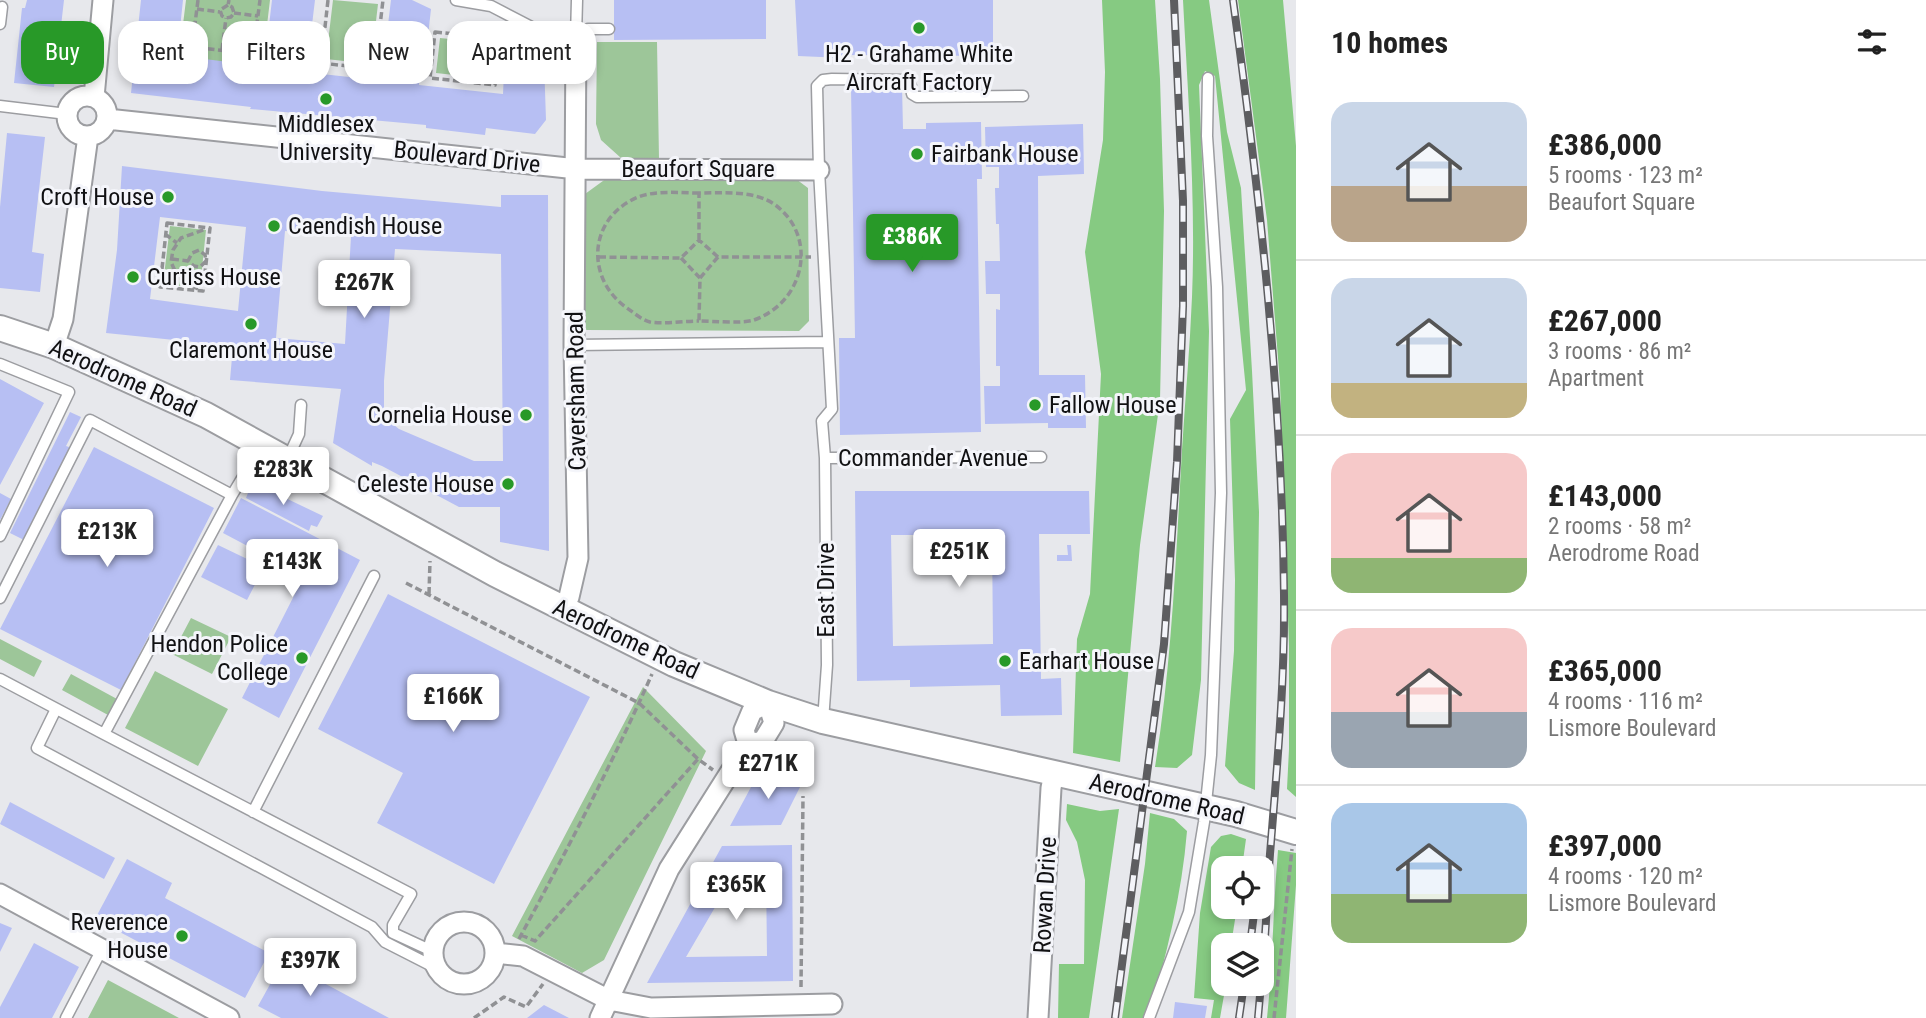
<!DOCTYPE html>
<meta charset="utf-8">
<style>
:root{--surface:#fff;--page:#f6f6f6;--text:#222;--muted:#767676;--line:#e0e0e0;--accent:#289928}
body{margin:0;font-family:"Roboto Condensed",sans-serif;background:var(--page);color:var(--text);height:100vh;display:flex;flex-direction:column;font-size:26px;white-space:nowrap}
*{box-sizing:border-box;margin:0}
p{font-size:23px;color:var(--muted)}
.icon{flex:none;width:38px;height:38px;fill:none;stroke:currentColor;stroke-width:2;stroke-linecap:round;stroke-linejoin:round}
.map{position:relative;flex:1;overflow:hidden}
.drawer{display:flex;flex-direction:column;background:var(--surface);width:630px}
.drawer>*{flex:none}
.hud{position:absolute;left:21px;top:21px;width:665px;height:63px;display:flex;gap:14px}
.controls{position:absolute;left:1211px;top:856px;display:grid;gap:14px}
.controls a{display:grid;place-items:center;width:63px;height:63px;border-radius:14px;background:var(--surface);box-shadow:0 4px 10px #0003;font-size:35px}
.price{position:absolute;translate:-50% -60px;padding:0 16px;border-radius:7px;background:#fff;color:#222;font-size:23px;line-height:46px;filter:drop-shadow(0 2px 4px #0008)}
.price::after{content:'';position:absolute;left:50%;top:42px;width:21px;height:16px;margin-left:-10px;background:inherit;clip-path:polygon(0 0,100% 0,50% 100%)}
.price.current{background:var(--accent);color:#fff}
ul{padding:0;list-style:none}
li{display:flex;align-items:center;gap:21px;height:175px;padding:0 35px}
li+li{border-top:2px solid var(--line)}
li span{display:grid;place-items:center;flex:none;width:196px;height:140px;border-radius:21px;color:#555}
li>.icon{margin-inline-start:auto}
span .icon{width:84px;height:84px;fill:#fffc;stroke-width:1}
li b{font-size:30px}
h2{display:flex;justify-content:space-between;align-items:center;height:84px;padding:0 35px;font-size:30px}
.chip{padding:0 24px;border-radius:21px;background:var(--surface);box-shadow:0 4px 10px #0003;font-size:24px;line-height:63px}
.chip.current{background:var(--accent);color:#fff}
main{display:flex;flex:1;min-height:0}
.map>svg:first-child{display:block}
.green{fill:#9dc699}
.forest{fill:#86ca82}
.building{fill:#b7bff3;fill-rule:evenodd}
.lines{fill:none;stroke-linecap:round;stroke-linejoin:round}
.service-casing{stroke:#9c9da1;stroke-width:13}
.minor-casing{stroke:#9c9da1;stroke-width:23}
.tertiary-casing{stroke:#9c9da1;stroke-width:28}
.path{stroke:#909194;stroke-width:3.5;stroke-dasharray:7 3.5;stroke-linecap:butt}
.service{stroke:#fff;stroke-width:10}
.minor{stroke:#fff;stroke-width:19}
.tertiary{stroke:#fff;stroke-width:24}
.rail-casing{stroke:#5d5d60;stroke-width:8}
.rail{stroke:#f4f5fa;stroke-width:5;stroke-dasharray:16;stroke-linecap:butt}
.poi-dot{fill:#289928;stroke:#f4f5fa;stroke-width:2.5}
.labels{text-anchor:middle;dominant-baseline:central;stroke-width:6;stroke-linejoin:round;paint-order:stroke}
.poi-label{font-size:24px;fill:#111113;stroke:#f4f5fa;text-anchor:start}
.street-label{font-size:24px;fill:#111113;stroke:#f4f5fa}
</style>
<main>
<div class="map">
<svg width="1296" height="1018" viewBox="0 0 1296 1018">
<rect width="100%" height="100%" fill="#e7e8ec"/>
<path class="green" d="M186,0H270L262,67L179,57Z
M333,0L378,4L371,64L326,59Z
M440,38L470,41L468,55L492,58L490,79L436,73Z
M597,42H657L659,159L621,158L601,140L596,124Z
M607,178L796,179L808,188L809,321L799,331L585,330L580,323L585,194Z
M170,226L206,230L200,288L163,284Z
M191,618L231,637L212,674L172,654Z
M0,639L42,661L34,677L0,659Z
M155,671L228,709L198,766L125,728Z
M71,674L117,699L108,715L62,690Z
M643,687L706,751L604,960L582,973L512,936Z
M108,980L179,1018H88Z"/>
<path class="forest" d="M1102,0H1155L1160,79L1164,211L1160,400L1140,545L1120,762L1073,753L1077,639L1090,594L1101,374L1085,252L1103,140L1105,72Z
M1183,0H1209L1227,132L1241,188L1252,371L1259,512L1255,790L1239,783L1225,766L1234,651L1235,580L1230,419L1246,390L1215,76L1205,71L1199,85L1209,331L1201,680L1192,755L1177,768L1155,767C1172,662 1176,556 1182,450C1185,399 1190,348 1192,297C1196,199 1188,98 1183,0Z
M1238,0H1283L1296,146V797L1287,789L1289,749V646L1280,383L1267,220Z
M1067,804L1100,811L1119,809L1089,1018H1058L1059,964H1084L1085,880L1077,842L1066,820Z
M1150,813L1174,819L1187,831C1182,894 1166,957 1148,1018H1122L1145,864Z
M1231,834L1246,839L1242,868H1223V906L1237,907L1231,945H1223V984H1226L1220,1018H1211L1214,1000L1194,998L1200,913L1211,847L1221,836Z
M1278,850L1296,853V885L1286,1018H1267C1273,962 1273,906 1278,850Z"/>
<path class="building" d="M27,0H64L54,87L14,83L22,8H25Z
M141,0H183L179,38H174L173,52L181,53V56L269,67L271,52L266,51L272,0H315L308,58L305,57L304,72L385,81L387,67L383,66L391,0H412L431,9L424,72L420,71L419,85L503,94L505,50L515,51L517,46L544,61L546,120L535,134L486,128L485,135L426,128V125L250,109L251,107L131,93Z
M614,0H766V39L614,40Z
M795,0H993V56L844,55V58L798,56Z
M902,86L903,129H926V123L981,122L982,179H977L981,432L840,435L839,338H855L851,87Z
M1083,124L1084,174L1038,176L1039,366V375H1085L1086,428H1048V423L985,424L984,386H1000V366H996V309L1000,310V294H986L985,261H1000L999,224H996L995,188H999V167H986L985,127Z
M7,133L45,137L32,252L44,254L40,292L0,288V207Z
M122,166L322,191L501,207V195H548L549,551L500,542V507H459L382,466L372,462V466L333,443L341,389L230,380L233,346L106,333L117,250ZM160,217L246,227L238,311L150,299ZM285,231L351,236L345,344L276,338ZM395,249L501,254L503,461H474L399,429L384,417V381Z
M0,379L44,403L0,485Z
M70,412L81,417L66,446L72,448L24,540L10,533Z
M94,447L214,508L121,690L0,629Z
M250,481L323,516L317,527L311,525L309,531L246,498L248,493L245,491Z
M855,491H1089L1090,534H1039L1041,679L1061,678L1062,715L1001,716L1000,685L910,687V680L857,681ZM891,535H992L993,644L893,646Z
M0,493L11,499L0,520Z
M241,498L360,560L279,718L242,698L304,576L223,533Z
M218,545L264,567L247,600L201,577Z
M1067,545H1071L1072,561H1057V555H1068Z
M388,594L590,697L494,884L377,823L403,773L318,729Z
M806,775L781,825L730,826L757,776Z
M10,802L115,858L104,879L0,824Z
M792,845L793,981L647,983L722,846ZM766,872L767,956L686,957L735,873Z
M127,859L172,883L165,898L269,953L245,998L95,919Z
M0,923L12,928L0,952Z
M34,943L79,967L52,1018H0V1007Z
M283,961L389,1018H281L258,1006Z
M1175,1002L1207,1006L1205,1018H1173Z
M544,1005L569,1018H527Z"/>
<g class="lines">
<g class="service-casing">
<path id="service" d="M456,0L491,6L543,33L576,37L588,29H609
M0,24L2,7
M576,37L577,0
M0,106L67,114
M574,345L828,342
M0,364L69,392L0,536
M825,458L1041,457
M287,460L299,434L301,405
M0,598L90,420L232,495L247,470L256,444
M0,679L104,734L232,495
M56,709L37,748L372,927L385,942L436,968
M823,721L827,665L825,458L822,421L832,409L819,170L817,86L823,80L832,79L904,80L911,86L912,94L917,97L1023,96
M104,734L411,894L393,925V933L432,951
M253,812L374,576
M66,1018L102,949
M1149,1018L1189,912L1204,822L1211,755L1221,493L1217,287L1207,136L1208,78"/>
</g>
<g class="minor-casing">
<path id="minor" d="M67 116a20 20 0 1 1 40 0a20 20 0 1 1-40 0Z
M94,97L103,0
M107,119L577,169L819,170
M54,346L63,319L88,136
M563,610L569,597L578,558L574,345L576,37
M0,894L229,1018
M433 953a31 31 0 1 1 62 0a31 31 0 1 1-62 0Z
M495,953L523,956L609,1000L651,1008L832,1004
M600,1018L669,869L748,744L744,730L752,711L768,703L774,723L763,741L748,744
M1038,1018L1051,788L1054,773"/>
</g>
<g class="tertiary-casing">
<path id="tertiary" d="M0,328L54,346L206,415L495,574L674,664L768,703L823,721L1236,814L1296,832"/>
</g>
<path class="path" d="M198,0L192,47L253,54L260,0
M328,0L321,63L375,69L383,0
M228,5L220,10L222,16L226,18L231,17L234,13L232,7L228,5L229,0
M197,9L220,12
M234,13L258,16
M435,32L476,36L474,50L498,53L495,85L430,78Z
M222,50L226,18
M699,193C677,193 650,189 630,201C587,225 588,281 627,308C634,313 642,320 650,322C666,324 684,321 699,321
M167,223L210,228L203,291L160,287Z
M165,234L177,243
M699,240V193C723,193 753,190 774,204C819,236 805,302 754,320C741,324 714,321 699,321L700,278L718,257
M599,257L681,258L699,240L718,257H811
M681,258L700,278
M172,259L188,261L194,266L200,267L206,261L205,255L199,250L192,253L188,261
M161,276L175,269
M198,289L179,280L171,262L173,250L181,238L206,229
M406,583L639,703L698,759L713,770
M429,594L430,561
M521,935L535,941L698,759
M519,939C566,852 612,764 652,674
M801,987L803,796
M474,1018L504,997L526,1007L543,984
M1274,1018L1292,849"/>
<use href="#service" class="service"/>
<use href="#minor" class="minor"/>
<use href="#tertiary" class="tertiary"/>
<g class="rail-casing">
<path id="rail" d="M1233,0C1260,197 1282,395 1284,595C1285,682 1277,767 1270,854C1267,894 1266,935 1262,975
M1250,945L1255,906
M1115,1018L1164,644L1177,462L1183,306V201L1174,0
M1239,1018L1244,984
M1258,1018L1261,984"/>
</g>
<use href="#rail" class="rail"/>
</g>
<g class="poi-dot">
<circle cx="919" cy="28" r="7"/>
<circle cx="326" cy="99" r="7"/>
<circle cx="917" cy="154" r="7"/>
<circle cx="168" cy="197" r="7"/>
<circle cx="274" cy="226" r="7"/>
<circle cx="133" cy="277" r="7"/>
<circle cx="251" cy="324" r="7"/>
<circle cx="1035" cy="405" r="7"/>
<circle cx="526" cy="415" r="7"/>
<circle cx="508" cy="484" r="7"/>
<circle cx="302" cy="658" r="7"/>
<circle cx="1005" cy="661" r="7"/>
<circle cx="182" cy="936" r="7"/>
</g>
<g class="labels">
<g class="poi-label">
<text x="919" y="54" text-anchor="middle">H2 - Grahame White<tspan x="919" dy="28">Aircraft Factory</tspan></text>
<text x="326" y="124" text-anchor="middle">Middlesex<tspan x="326" dy="28">University</tspan></text>
<text x="931" y="154">Fairbank House</text>
<text x="154" y="197" text-anchor="end">Croft House</text>
<text x="288" y="226">Caendish House</text>
<text x="147" y="277">Curtiss House</text>
<text x="251" y="350" text-anchor="middle">Claremont House</text>
<text x="1049" y="405">Fallow House</text>
<text x="512" y="415" text-anchor="end">Cornelia House</text>
<text x="494" y="484" text-anchor="end">Celeste House</text>
<text x="288" y="644" text-anchor="end">Hendon Police<tspan x="288" dy="28">College</tspan></text>
<text x="1019" y="661">Earhart House</text>
<text x="168" y="922" text-anchor="end">Reverence<tspan x="168" dy="28">House</tspan></text>
</g>
<g class="street-label">
<text transform="translate(467 157) rotate(6)">Boulevard Drive</text>
<text x="698" y="169">Beaufort Square</text>
<text transform="translate(123 378) rotate(24)">Aerodrome Road</text>
<text transform="translate(576 391) rotate(-91)">Caversham Road</text>
<text x="933" y="458">Commander Avenue</text>
<text transform="translate(826 590) rotate(-90)">East Drive</text>
<text transform="translate(626 639) rotate(25)">Aerodrome Road</text>
<text transform="translate(1167 799) rotate(13)">Aerodrome Road</text>
<text transform="translate(1045 895) rotate(-87)">Rowan Drive</text>
</g>
</g>
</svg>
<div class="controls">
<a><svg class="icon" aria-label="locate" viewBox="0 0 24 24"><circle cx="12" cy="12" r="6"/><path d="M12 2v4M12 18v4M2 12h4M18 12h4"/></svg></a>
<a><svg class="icon" aria-label="layers" viewBox="0 0 24 24"><path d="M12 4l9 5-9 5-9-5zM3 14l9 5 9-5"/></svg></a>
</div>
<b class="price current" style="left:912px;top:274px">£386K</b>
<b class="price" style="left:364px;top:320px">£267K</b>
<b class="price" style="left:283px;top:507px">£283K</b>
<b class="price" style="left:107px;top:569px">£213K</b>
<b class="price" style="left:959px;top:589px">£251K</b>
<b class="price" style="left:292px;top:599px">£143K</b>
<b class="price" style="left:453px;top:734px">£166K</b>
<b class="price" style="left:768px;top:801px">£271K</b>
<b class="price" style="left:736px;top:922px">£365K</b>
<b class="price" style="left:310px;top:998px">£397K</b>
<div class="hud">
<a class="chip current">Buy</a>
<a class="chip">Rent</a>
<a class="chip">Filters</a>
<a class="chip">New</a>
<a class="chip">Apartment</a>
</div>
</div>
<section class="drawer">
<h2>10 homes<svg class="icon" aria-label="filters" viewBox="0 0 24 24"><path d="M4 7h16M4 17h16"/><circle cx="9" cy="7" r="2"/><circle cx="15" cy="17" r="2"/></svg></h2>
<ul>
<li><span style="background:linear-gradient(#c9d6e8 60%,#b9a48a 0)"><svg class="icon" aria-label="home" viewBox="0 0 24 24"><path d="M3 11l9-7 9 7M6 9v11h12V9"/></svg></span><div><b>£386,000</b><p>5 rooms · 123 m²</p><p>Beaufort Square</p></div></li>
<li><span style="background:linear-gradient(#c9d6e8 75%,#c2b280 0)"><svg class="icon" aria-label="home" viewBox="0 0 24 24"><path d="M3 11l9-7 9 7M6 9v11h12V9"/></svg></span><div><b>£267,000</b><p>3 rooms · 86 m²</p><p>Apartment</p></div></li>
<li><span style="background:linear-gradient(#f6c9c9 75%,#8fb573 0)"><svg class="icon" aria-label="home" viewBox="0 0 24 24"><path d="M3 11l9-7 9 7M6 9v11h12V9"/></svg></span><div><b>£143,000</b><p>2 rooms · 58 m²</p><p>Aerodrome Road</p></div></li>
<li><span style="background:linear-gradient(#f6c9c9 60%,#9aa5b1 0)"><svg class="icon" aria-label="home" viewBox="0 0 24 24"><path d="M3 11l9-7 9 7M6 9v11h12V9"/></svg></span><div><b>£365,000</b><p>4 rooms · 116 m²</p><p>Lismore Boulevard</p></div></li>
<li><span style="background:linear-gradient(#a9c7e8 65%,#8fb573 0)"><svg class="icon" aria-label="home" viewBox="0 0 24 24"><path d="M3 11l9-7 9 7M6 9v11h12V9"/></svg></span><div><b>£397,000</b><p>4 rooms · 120 m²</p><p>Lismore Boulevard</p></div></li>
</ul>
</section>
</main>
